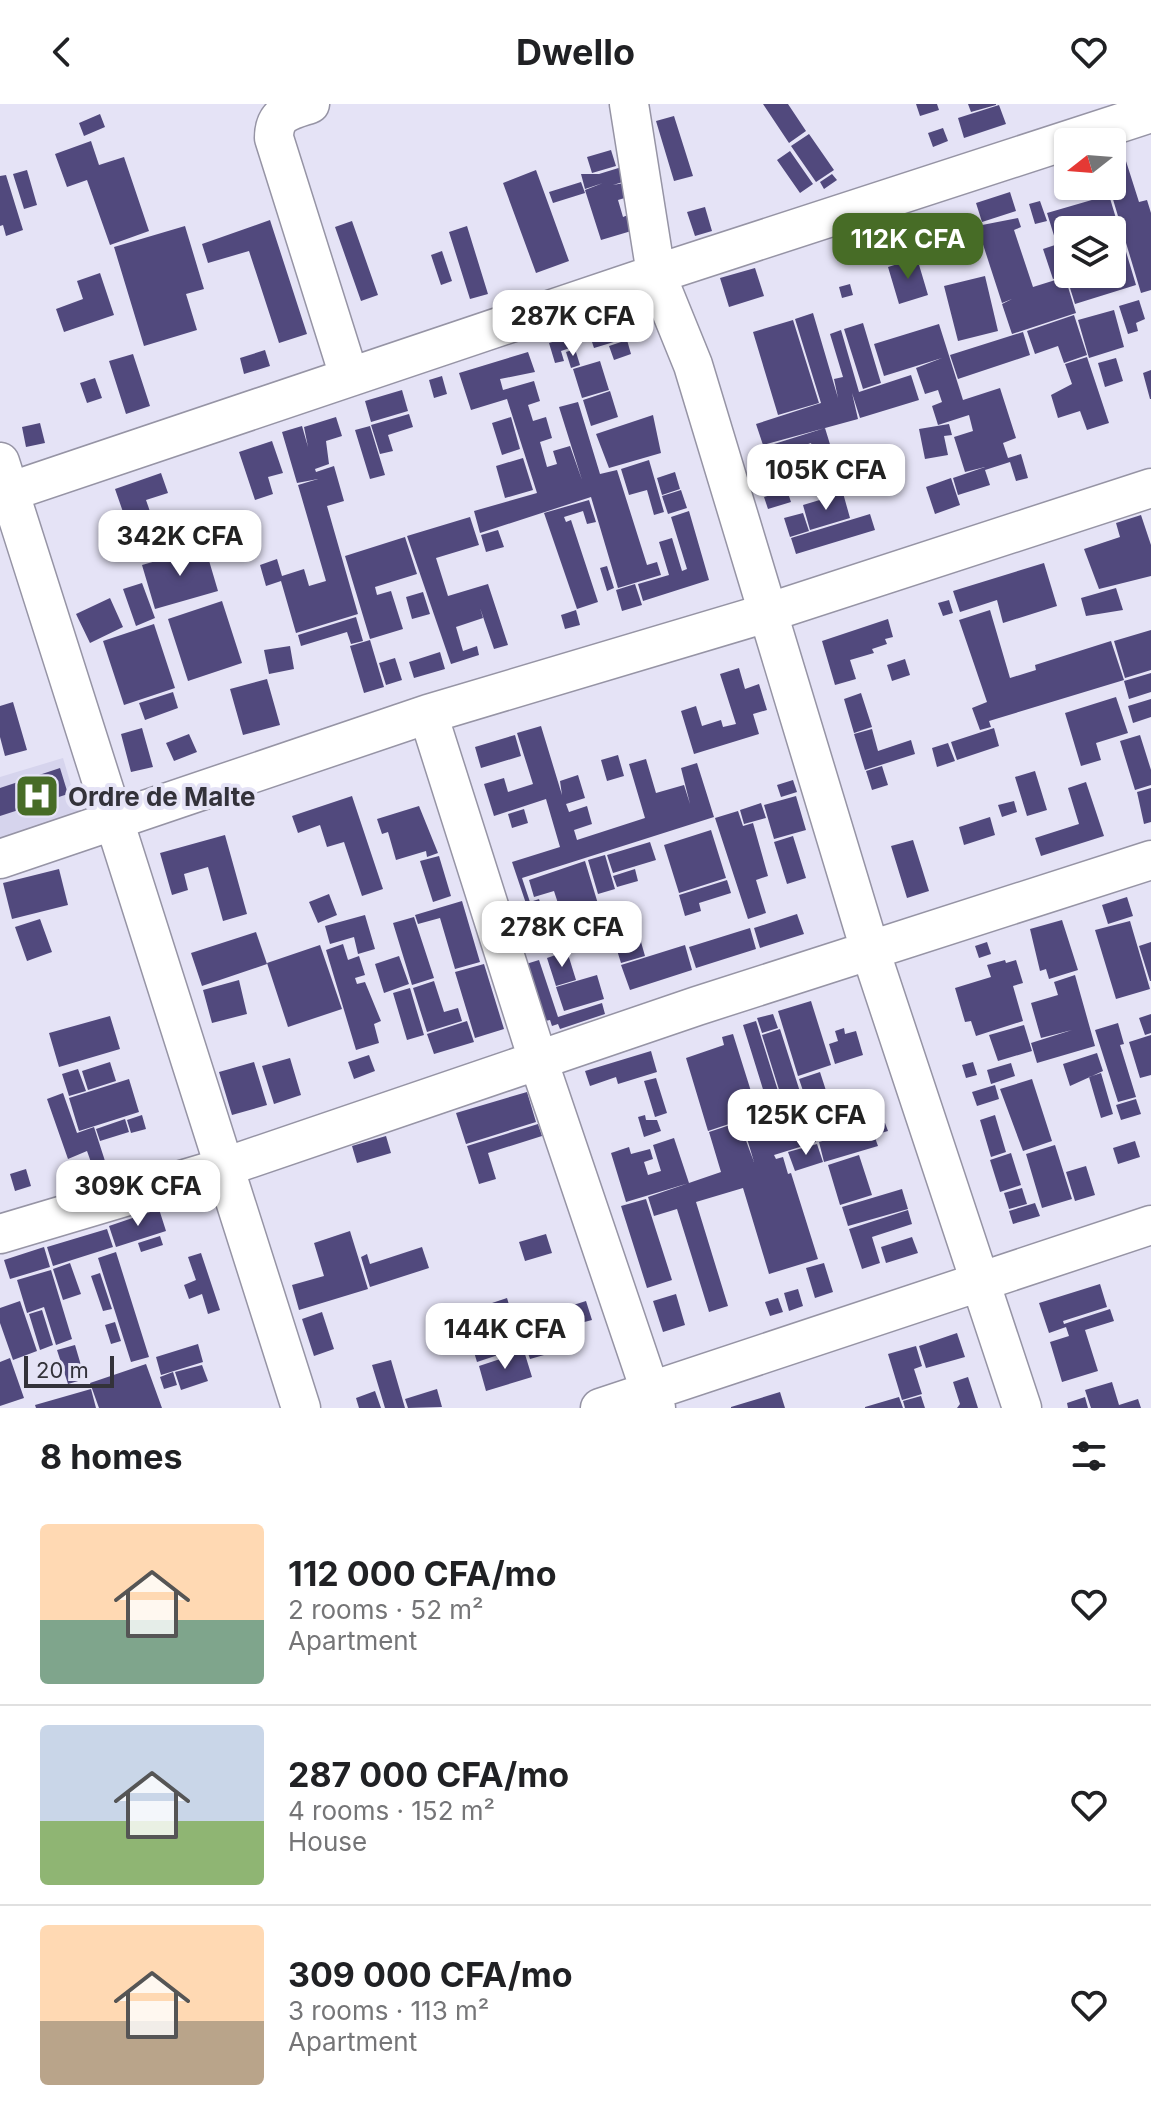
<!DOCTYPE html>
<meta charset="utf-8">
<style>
:root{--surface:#fff;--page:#f2f2f2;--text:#202124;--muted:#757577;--line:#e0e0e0;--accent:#476c26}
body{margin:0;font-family:Inter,sans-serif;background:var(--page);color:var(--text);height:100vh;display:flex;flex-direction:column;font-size:30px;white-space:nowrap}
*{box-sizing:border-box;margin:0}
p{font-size:26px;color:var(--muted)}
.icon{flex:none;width:44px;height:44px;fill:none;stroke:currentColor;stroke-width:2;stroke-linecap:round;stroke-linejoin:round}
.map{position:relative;height:1304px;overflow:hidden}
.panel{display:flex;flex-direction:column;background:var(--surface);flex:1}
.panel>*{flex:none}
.needle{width:52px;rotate:253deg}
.fabs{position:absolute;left:1054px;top:24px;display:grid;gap:16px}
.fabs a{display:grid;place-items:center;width:72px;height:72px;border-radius:8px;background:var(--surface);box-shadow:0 2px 6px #0004;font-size:40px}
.scale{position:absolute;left:24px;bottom:20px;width:90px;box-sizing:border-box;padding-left:8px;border:4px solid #33323a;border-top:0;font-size:22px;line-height:28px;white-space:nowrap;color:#33323a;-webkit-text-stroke:6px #e5e3f6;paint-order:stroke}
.price{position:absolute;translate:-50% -68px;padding:0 18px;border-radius:16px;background:#fff;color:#222;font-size:26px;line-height:52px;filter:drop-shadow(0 2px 4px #0008)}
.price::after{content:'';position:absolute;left:50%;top:48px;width:24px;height:18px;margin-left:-12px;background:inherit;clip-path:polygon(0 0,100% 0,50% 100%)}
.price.selected{background:var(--accent);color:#fff}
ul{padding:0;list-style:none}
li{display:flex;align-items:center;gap:24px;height:200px;padding:0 40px}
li+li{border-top:2px solid var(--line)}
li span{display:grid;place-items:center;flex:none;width:224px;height:160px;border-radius:8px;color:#555}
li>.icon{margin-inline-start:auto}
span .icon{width:96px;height:96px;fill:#fffc;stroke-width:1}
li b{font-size:34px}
h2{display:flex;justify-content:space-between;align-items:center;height:96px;padding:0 40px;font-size:34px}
header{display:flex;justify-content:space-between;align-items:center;height:104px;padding:0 40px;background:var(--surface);font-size:36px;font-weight:700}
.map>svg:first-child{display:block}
.built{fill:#d6d4ed}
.building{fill:#51497d;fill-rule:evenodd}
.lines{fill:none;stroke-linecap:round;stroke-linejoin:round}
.minor-casing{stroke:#9694a5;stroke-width:41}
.minor{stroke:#fff;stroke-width:38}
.labels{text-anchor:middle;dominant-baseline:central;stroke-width:8;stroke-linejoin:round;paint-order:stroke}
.poi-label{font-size:26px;font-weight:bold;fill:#33323a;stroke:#e5e3f6;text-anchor:start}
</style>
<header><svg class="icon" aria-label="back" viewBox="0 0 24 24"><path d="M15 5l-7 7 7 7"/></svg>Dwello<svg class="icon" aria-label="heart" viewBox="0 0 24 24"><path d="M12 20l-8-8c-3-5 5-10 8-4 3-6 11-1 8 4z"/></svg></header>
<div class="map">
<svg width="1151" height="1304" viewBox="0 0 1151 1304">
<rect width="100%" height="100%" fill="#e5e3f6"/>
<path class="built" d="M63,654L80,711L0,735V673Z"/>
<path class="building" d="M763,0H788L806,27L789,39Z
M916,0H937L939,6L920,12Z
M968,0H996V1L971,8Z
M999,1L1006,20L964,34L958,14Z
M100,10L105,23L84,32L79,19Z
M674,12L693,72L674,77L656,17Z
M943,24L948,37L933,43L928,29Z
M809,30L834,66L816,78L791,42Z
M91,37L99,61L124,53L149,127L110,141L87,76L67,83L55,50Z
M611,46L616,62L592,69L587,53Z
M790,47L813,80L800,89L777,56Z
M651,54L655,68L613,81L624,79L628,93L618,96L623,113L633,109L638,125L601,136L585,86L603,79L585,85L581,70H599Z
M1125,54L1139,98L1147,96L1151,109V186L1141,189L1109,82H1112V58Z
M27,66L37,101L24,105L13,70Z
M536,66L569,157L536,169L503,79Z
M832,70L837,76L824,85L820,78Z
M6,71L23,126L6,132L3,121L0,122V72Z
M581,78L585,89L553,99L549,88Z
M1010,88L1016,107L982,118L976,99Z
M1109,91L1136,181L1075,200L1066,171L1053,175L1043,145L1055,141L1065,167L1047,109ZM1068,126H1112V170H1068Z
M1040,97L1047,117L1035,120L1029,100Z
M705,103L712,127L695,132L687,108Z
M943,111L951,146L935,151L920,117Z
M1018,114L1021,123L1014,126L1033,183L1065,173L1076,209L1012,230L1002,200L1012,195L1002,199L977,122Z
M270,116L307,230L279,239L249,147L208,159L202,140Z
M352,117L378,191L361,197L335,123Z
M185,122L204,185L186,190L197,226L144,242L114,143Z
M467,122L488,190L470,195L449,128Z
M442,147L452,177L441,181L431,151Z
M917,154L928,191L899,200L888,163Z
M755,164L764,192L729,203L720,174Z
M100,169L114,211L64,228L56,205L83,195L77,177Z
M985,172L998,227L958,237L944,182Z
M850,180L853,191L842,194L839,183Z
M1139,196L1145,215L1136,219L1138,227L1128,230L1119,202Z
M1114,206L1124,243L1089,254L1078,216Z
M813,209L838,294L834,275L843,273L830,230L841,226L859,288L911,271L919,296L860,314L852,289L858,315L763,341L756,320L821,299L795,215Z
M1074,211L1087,251L1064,259L1058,242L1035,250L1027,227Z
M621,216L627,234L594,244L588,226Z
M793,216L819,299L778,311L753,228Z
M863,219L881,279L863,285L844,225Z
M939,220L963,296L1000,284L1016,334L1003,339L1008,354L1021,350L1028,374L1016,377L1010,358L985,366L990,381L958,391L953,374L985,363L965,368L954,333L973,327L969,311L938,321L932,302L942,298L938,286L925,290L916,264L942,254L884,272L874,240Z
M1023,228L1030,251L958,275L950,251Z
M572,232L576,242L561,247L564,257L555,259L549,239Z
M627,236L631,250L614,256L609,242Z
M575,245L580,261L571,264L566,248Z
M265,246L270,262L244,270L240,254Z
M528,248L535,268L500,275L503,286L534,277L540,297L528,301L533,317L546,313L552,334L540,338L547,363L557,360L553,347L570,342L582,376L559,303L578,298L600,370L617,366L647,461L657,458L661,471L618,484L591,393L480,429L474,407L537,389L507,295L471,306L459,269Z
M133,250L150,302L126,310L109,257Z
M1087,253L1109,319L1087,326L1080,307L1058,314L1051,291L1072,280L1065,260Z
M1116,254L1123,277L1105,283L1098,259Z
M600,257L609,286L582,294L573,265Z
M1151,266V295H1150L1143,269Z
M442,272L447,290L434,294L429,276Z
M95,274L102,294L87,299L80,279Z
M402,286L408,307L371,318L365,297Z
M610,287L618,313L591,322L583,296Z
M409,310L413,323L388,331L393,347L380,350L371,321Z
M653,311L661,349L609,364L596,330Z
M336,313L342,332L326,337L329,360L315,365L316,368L334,362L344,397L327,402L358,510L296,529L281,477L266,482L260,461L277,455L282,472L304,465L309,482L326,477L298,381L318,375L297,379L282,328L302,322L308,343L304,323Z
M511,313L520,345L502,351L492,319Z
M40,319L45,339L26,343L22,323Z
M949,320L952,331L944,332L948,351L925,355L919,325Z
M370,322L385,371L370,375L355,326Z
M825,324L840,373L823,379L811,339L794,345L797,353L787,356L785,347L774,350L777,359L766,362L761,344Z
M272,337L283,369L268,373L273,390L255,396L239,348Z
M523,354L533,386L505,394L496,362Z
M649,356L664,408L654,411L647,386L629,391L621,365Z
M675,368L680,385L662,391L657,374Z
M161,369L168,389L146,396L154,419L130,428L115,385Z
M951,374L960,401L935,410L926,383Z
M681,386L687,404L668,410L662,392Z
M787,386L791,398L768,405L764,393Z
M843,389L850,414L810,426L803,401Z
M589,396L596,418L587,420L583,407L564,413L566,418L571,416L598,498L577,505L544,409Z
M689,407L709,476L643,497L638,480L669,471L659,438L672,434L682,467L687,465L671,413Z
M803,409L809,427L790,433L784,414Z
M870,410L875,426L796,450L791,434Z
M1141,411L1151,441V472L1099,485L1084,445L1120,433L1116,419Z
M470,413L479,441L436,454L448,492L488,480L508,541L494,545L480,504L483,514L456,523L463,547L477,542L479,551L451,560L407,432Z
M498,426L504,443L486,448L481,431Z
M405,433L417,470L375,483L377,491L391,487L403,525L370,535L345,452Z
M205,443L218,487L155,505L142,461Z
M1044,459L1057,502L1003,519L997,496L960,508L953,487Z
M607,462L614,484L607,487L600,464Z
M142,479L155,514L136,522L123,485Z
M635,480L642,501L622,507L616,486Z
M1116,484L1123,506L1086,512L1081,494Z
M423,488L430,510L412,515L406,493Z
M110,494L123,523L90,539L76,510Z
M949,496L953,509L943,512L938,499Z
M222,497L242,559L188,577L168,515Z
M576,506L580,521L565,525L561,511Z
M990,506L1010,574L1036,566L1035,561L1111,537L1124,576L989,617L991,623L980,626L972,604L987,598L959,516Z
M356,513L363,537L351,540L347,528L301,542L298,531Z
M888,515L893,533L885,535L887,540L872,545L874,549L850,556L856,575L835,581L822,537Z
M154,520L175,584L124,601L103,537Z
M1151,526V566L1125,574L1114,537Z
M370,536L384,583L364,589L350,542Z
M290,542L294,565L269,570L264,546Z
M440,548L445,565L414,574L409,558Z
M395,554L402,576L386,581L379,559Z
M905,555L910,571L892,577L887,561Z
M739,564L745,585L759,580L767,606L753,610L759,630L694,650L681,607L696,602L702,622L721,616L723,623L736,620L720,570Z
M1151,569V588L1129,595L1124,577Z
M267,575L280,621L243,631L230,585Z
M173,588L178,604L145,616L139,599Z
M861,589L872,623L854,629L844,595Z
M1116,593L1128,629L1096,639L1101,656L1081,662L1065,609Z
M1151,595V613L1133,619L1128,602Z
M13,598L27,646L5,652L0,633V602Z
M541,622L562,691L560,677L578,671L585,694L566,700L569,708L587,702L592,720L574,726L577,736L645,714L629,660L646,655L656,689L684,681L690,700L681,664L697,659L714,713L522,774L530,798L539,795L554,840L541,844L512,758L560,743L546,695L494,712L484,680L504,674L508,688L533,680L517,629Z
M142,624L153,663L131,668L121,630Z
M994,624L999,642L957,656L951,638Z
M872,625L878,647L911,636L915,650L865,666L854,630Z
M189,630L197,648L174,657L166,639Z
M515,631L521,652L481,664L475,643Z
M1140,631L1151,666V681L1135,686L1120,637Z
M948,639L955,657L937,663L932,644Z
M618,651L624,672L607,677L601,656Z
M882,662L888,681L872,686L866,667Z
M60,664L68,690L0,712V684Z
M1035,667L1047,706L1027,712L1015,673Z
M793,676L797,688L781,693L777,681Z
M1086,678L1104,732L1041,752L1035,734L1079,720L1068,684Z
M1151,684V718L1144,720L1137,688Z
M352,692L383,785L362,792L344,738L327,743L320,721L298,729L292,712Z
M796,692L806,726L774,735L764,701Z
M1014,697L1017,708L1002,713L998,701Z
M761,699L766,714L744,720L740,706Z
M419,702L438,749L427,753L426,747L396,756L388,728L382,730L377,715Z
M524,705L528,719L512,724L508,710Z
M738,707L743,722L753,719L768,772L756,776L766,809L748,815L715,714Z
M990,713L995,731L964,741L959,723Z
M711,726L726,774L679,789L664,741Z
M225,731L247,810L223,817L208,763L184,770L188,786L172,791L160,749Z
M793,732L806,774L787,780L774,738Z
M913,736L929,787L907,794L891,742Z
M650,738L656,756L613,769L607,751Z
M605,751L615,785L598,790L588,756Z
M439,752L451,792L433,798L420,757Z
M585,757L602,813L566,824L554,787L534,793L529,776Z
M59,765L68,801L12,815L3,779Z
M635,765L638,777L617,783L613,772Z
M727,776L731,789L699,799L701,807L685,812L679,791Z
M329,790L337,811L318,819L309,798Z
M1127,793L1133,812L1108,820L1102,801Z
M462,797L480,858L455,865L440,814L418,820L415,811Z
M797,810L804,830L760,844L754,824Z
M365,811L375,845L358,850L354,833L330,840L325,822Z
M414,813L434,874L412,881L393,819Z
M40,815L52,848L27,857L15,823Z
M1062,816L1078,866L1049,875L1046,865L1040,867L1030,825Z
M635,817L645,852L621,859L610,824Z
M1130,817L1150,885L1116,895L1095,826Z
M750,824L756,845L696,864L689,843Z
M256,828L267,860L202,882L191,849Z
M987,838L991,850L979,854L975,842Z
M1151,838V877H1150L1139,842Z
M343,840L348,856L359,852L365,871L355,874L357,880L365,878L381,917L374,920L379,939L356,946L326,846Z
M320,841L342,905L288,923L267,859Z
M685,841L692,866L630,886L621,861Z
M567,847L576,876L556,882L547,854Z
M399,852L409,880L384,889L375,860Z
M539,856L558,913L602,899L605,910L560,925L558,920L552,922L550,916L545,917L526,860Z
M1005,856L1006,859L1016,856L1023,879L1013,882L1023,917L976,932L971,917L965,918L955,884L991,873L987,861Z
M484,860L504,925L475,934L455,868Z
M597,871L604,895L564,907L556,883Z
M1075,871L1095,942L1037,959L1031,939L1072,926L1041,934L1031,899L1058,891L1054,878Z
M239,876L247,910L212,919L203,886Z
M434,877L444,908L458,904L462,917L427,928L413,884Z
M410,884L424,931L407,936L393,889Z
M811,897L831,961L798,972L778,907Z
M773,910L778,924L762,929L757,914Z
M1151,910V929L1145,931L1139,914Z
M110,912L120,945L59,963L49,929Z
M467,917L474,938L434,950L427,930Z
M756,917L784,1006L771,1011L743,921Z
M1118,919L1124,940L1120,941L1136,993L1118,998L1095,926Z
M1024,921L1032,947L998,957L989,931Z
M844,924L845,930L856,927L863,951L835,960L829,940L838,937L835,927Z
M780,925L816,1038L774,1051L776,1055L783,1053L788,1070L791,1069L818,1155L769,1170L743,1084L696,1098L728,1202L709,1208L677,1105L654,1112L648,1093L721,1068L709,1028L739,1018L754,1058L743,1021L786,1008L762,931Z
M733,930L755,1000L735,1006L738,1017L708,1027L686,954L724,941L722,933Z
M1151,931V971L1140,974L1129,938Z
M651,947L657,968L618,980L616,973L590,982L585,967Z
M1097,949L1103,967L1070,982L1063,960Z
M369,951L375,967L354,975L348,958Z
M290,954L301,991L274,1000L262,962Z
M110,958L116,977L88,986L82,967Z
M254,958L267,1001L232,1011L219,968Z
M973,958L977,971L966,974L962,961Z
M1011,959L1015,972L991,980L987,966Z
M78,965L86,987L69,992L62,970Z
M820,968L840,1030L820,1037L799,975Z
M1101,969L1113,1010L1101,1014L1089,973Z
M656,974L667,1009L655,1013L644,977Z
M129,975L139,1008L79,1027L69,994Z
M1032,975L1052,1037L1023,1047L1000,985Z
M995,981L999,995L977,1002L972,988Z
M527,988L536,1018L466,1040L456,1009Z
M63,989L77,1029L94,1023L105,1057L92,1061L87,1047L68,1055L47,995Z
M1136,995L1141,1010L1121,1016L1116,1001Z
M868,999L874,1019L853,1025L847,1005Z
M142,1011L146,1025L131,1029L127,1016Z
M645,1011L646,1016H657L661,1027L644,1033L638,1013Z
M995,1011L1006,1048L991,1053L980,1016Z
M125,1015L129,1028L100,1037L96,1025Z
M885,1019L888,1027L874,1031L878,1042L824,1058L819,1038Z
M538,1020L542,1032L488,1049L496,1075L479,1080L467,1042Z
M386,1032L391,1049L357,1059L352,1042Z
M674,1034L689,1079L626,1098L611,1049L629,1043L631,1050L650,1045L653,1055L644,1058L648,1071L661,1067L653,1041Z
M1135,1037L1140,1053L1118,1060L1113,1044Z
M817,1040L823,1058L795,1067L788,1048Z
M1055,1041L1072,1095L1042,1104L1026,1050Z
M1011,1049L1021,1081L1000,1088L990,1056Z
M859,1051L872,1091L840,1101L828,1061Z
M1086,1062L1095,1091L1075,1097L1066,1068Z
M26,1065L31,1082L15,1087L10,1070Z
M1022,1084L1027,1100L1009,1105L1004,1089Z
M902,1085L908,1105L848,1122L842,1103Z
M646,1095L672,1176L647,1184L621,1102Z
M1035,1099L1040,1112L1013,1120L1009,1107Z
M159,1105L166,1127L116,1143L109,1122Z
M908,1106L912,1120L872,1133L880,1159L862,1165L849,1125Z
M107,1125L113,1143L53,1162L47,1143Z
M350,1127L368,1185L299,1206L292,1181L324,1172L314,1139Z
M546,1130L552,1149L525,1157L519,1138Z
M160,1132L163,1141L141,1148L138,1139Z
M912,1133L918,1149L886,1159L881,1143Z
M44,1143L50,1163L10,1175L4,1156Z
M422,1143L429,1164L370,1183L361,1153L367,1150L370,1160Z
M116,1148L149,1253L131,1258L98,1154Z
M201,1149L220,1206L208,1210L202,1190L189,1195L184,1181L196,1176L188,1153Z
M70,1159L81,1190L63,1196L53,1165Z
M824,1159L833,1188L815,1194L806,1164Z
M51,1166L72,1235L56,1241L44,1203L27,1209L17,1176Z
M100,1169L112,1205L103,1207L91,1172Z
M1100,1180L1107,1203L1063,1217L1064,1220L1110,1205L1114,1217L1085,1226L1098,1267L1062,1278L1050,1238L1069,1232L1066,1223L1049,1229L1039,1199Z
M798,1185L803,1202L789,1207L784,1189Z
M676,1190L685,1221L663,1228L653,1197Z
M507,1194L522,1243L477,1258L462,1209Z
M778,1194L783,1208L770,1212L765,1198Z
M20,1197L37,1247L13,1256L0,1219V1204Z
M586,1197L592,1216L573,1221L567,1203Z
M561,1204L566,1219L522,1232L517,1217Z
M42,1206L53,1241L40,1246L29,1210Z
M322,1208L334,1245L314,1252L302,1215Z
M115,1218L121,1237L111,1240L105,1221Z
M544,1229L551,1249L530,1255L523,1235Z
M957,1229L965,1253L926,1264L919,1242Z
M198,1240L203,1258L161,1271L156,1253Z
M75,1241L85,1275L68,1280L57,1246Z
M916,1242L922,1262L914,1265L922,1290L902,1296L888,1250Z
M524,1247L532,1273L486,1287L479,1262Z
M10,1254L24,1294L0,1302V1258Z
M391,1256L405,1304H385L372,1261Z
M146,1260L162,1304H99L90,1279Z
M202,1261L208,1277L181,1286L175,1268Z
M173,1268L177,1281L164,1285L160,1273Z
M968,1273L978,1304H957L960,1300L953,1278Z
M1112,1278L1119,1301L1138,1295L1141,1304H1091L1085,1286Z
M91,1285L96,1304H36L35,1301Z
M437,1285L442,1303L408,1304L405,1295Z
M375,1287L381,1304H359L356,1294Z
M780,1288L785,1304H731V1303Z
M921,1292L925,1304H905L903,1297Z
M899,1293L903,1304H865V1303Z
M1085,1293L1088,1304H1068L1067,1299Z"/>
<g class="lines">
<g class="minor-casing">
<path id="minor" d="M310,0C289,7 274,9 274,34L349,272
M629,0L656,170L693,261L870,846L1022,1304
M0,358L301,1304
M0,391L656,170L1151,9
M428,610L538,956L656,1304
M0,755L428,610L770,508L1151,384
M0,1130L225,1063L697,902L1151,756
M600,1304L1151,1121"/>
</g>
<use href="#minor" class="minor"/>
</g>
<defs>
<g id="hospital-square" transform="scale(2.3)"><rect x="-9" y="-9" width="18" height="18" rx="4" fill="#476c26" stroke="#e5e3f6"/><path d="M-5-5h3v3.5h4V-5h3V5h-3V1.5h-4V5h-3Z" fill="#fff"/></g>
</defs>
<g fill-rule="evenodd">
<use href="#hospital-square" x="37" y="692"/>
</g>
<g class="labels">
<g class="poi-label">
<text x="68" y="692">Ordre de Malte</text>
</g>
</g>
</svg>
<div class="fabs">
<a><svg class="needle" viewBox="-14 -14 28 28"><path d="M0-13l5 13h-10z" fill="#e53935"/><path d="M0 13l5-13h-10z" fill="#757577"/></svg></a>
<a><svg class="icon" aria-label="layers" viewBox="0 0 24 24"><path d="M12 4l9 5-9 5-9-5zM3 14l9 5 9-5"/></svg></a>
</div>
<div class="scale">20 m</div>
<b class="price selected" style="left:908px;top:177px">112K CFA</b>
<b class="price" style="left:573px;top:254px">287K CFA</b>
<b class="price" style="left:826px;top:408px">105K CFA</b>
<b class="price" style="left:180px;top:474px">342K CFA</b>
<b class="price" style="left:562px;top:865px">278K CFA</b>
<b class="price" style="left:806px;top:1053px">125K CFA</b>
<b class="price" style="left:138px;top:1124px">309K CFA</b>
<b class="price" style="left:505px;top:1267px">144K CFA</b>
</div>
<section class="panel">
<h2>8 homes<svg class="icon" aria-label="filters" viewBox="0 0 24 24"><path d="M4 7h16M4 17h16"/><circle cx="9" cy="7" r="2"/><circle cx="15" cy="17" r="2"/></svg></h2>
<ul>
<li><span style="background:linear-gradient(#ffd9b3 60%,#7fa58c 0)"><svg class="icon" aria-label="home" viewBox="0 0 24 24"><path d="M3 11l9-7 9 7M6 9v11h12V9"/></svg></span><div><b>112 000 CFA/mo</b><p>2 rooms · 52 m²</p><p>Apartment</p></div><svg class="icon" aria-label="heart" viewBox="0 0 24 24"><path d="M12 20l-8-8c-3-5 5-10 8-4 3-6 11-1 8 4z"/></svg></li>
<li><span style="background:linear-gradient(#c9d6e8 60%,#8fb573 0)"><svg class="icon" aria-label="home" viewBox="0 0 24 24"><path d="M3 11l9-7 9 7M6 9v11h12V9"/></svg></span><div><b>287 000 CFA/mo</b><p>4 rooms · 152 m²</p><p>House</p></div><svg class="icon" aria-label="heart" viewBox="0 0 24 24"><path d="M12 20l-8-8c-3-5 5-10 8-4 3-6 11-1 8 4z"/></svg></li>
<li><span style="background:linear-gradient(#ffd9b3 60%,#b9a48a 0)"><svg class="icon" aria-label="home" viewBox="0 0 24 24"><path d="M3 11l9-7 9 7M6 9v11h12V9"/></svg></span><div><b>309 000 CFA/mo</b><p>3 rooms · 113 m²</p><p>Apartment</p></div><svg class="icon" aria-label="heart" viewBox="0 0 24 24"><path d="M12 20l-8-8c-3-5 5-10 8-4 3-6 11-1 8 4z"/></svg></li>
</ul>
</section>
